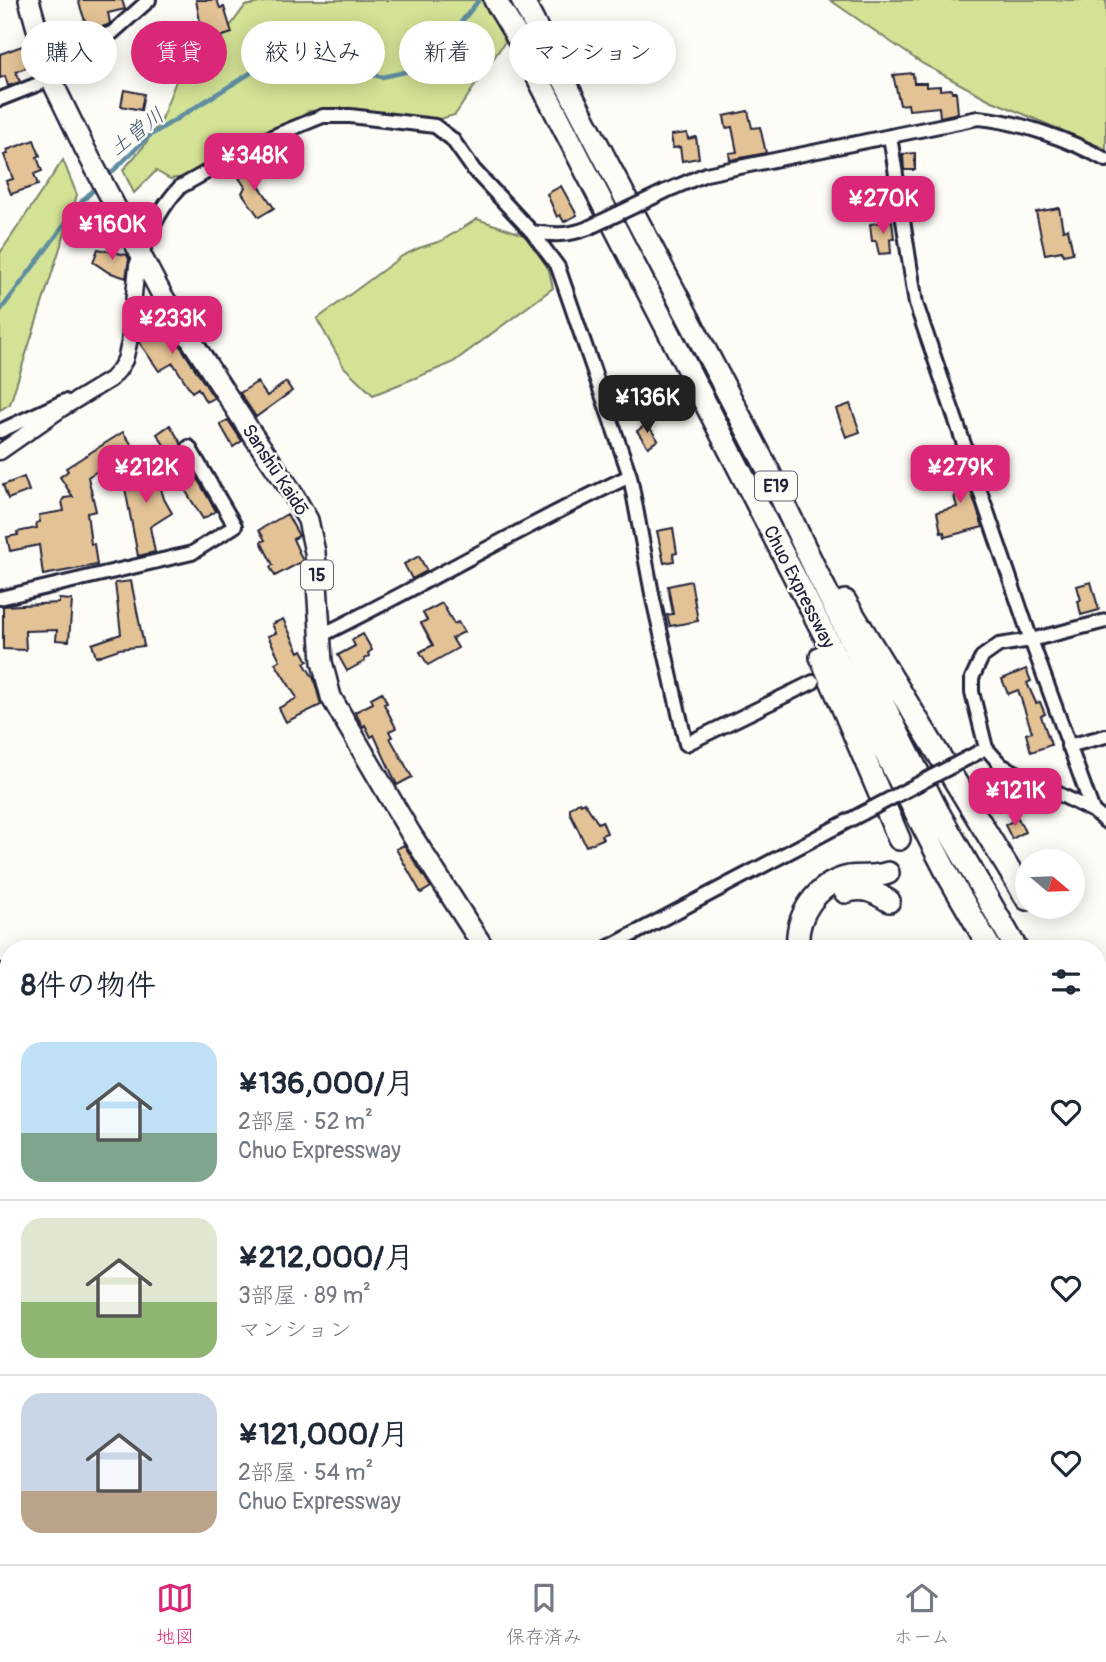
<!DOCTYPE html>
<html lang="ja">
<meta charset="utf-8">
<style>
:root{--surface:#fff;--page:#f6f6f7;--text:#1f2937;--muted:#747a83;--line:#e0e1e3;--accent:#db2777}
body{margin:0;font-family:Pangolin,"Klee One",sans-serif;background:var(--page);color:var(--text);height:100vh;display:flex;flex-direction:column;font-size:26px;white-space:nowrap}
*{box-sizing:border-box;margin:0}
p{font-size:23px;color:var(--muted)}
.icon{flex:none;width:38px;height:38px;fill:none;stroke:currentColor;stroke-width:2;stroke-linecap:round;stroke-linejoin:round}
.map{position:relative;flex:1;overflow:hidden}
.panel{position:absolute;left:0px;top:940px;width:1106px;height:625px;display:flex;flex-direction:column;background:var(--surface);border-radius:28px 28px 0 0;box-shadow:0 4px 18px #0003}
.panel>*{flex:none}
.hud{position:absolute;left:21px;top:21px;width:700px;height:63px;display:flex;gap:14px}
.needle{width:46px;rotate:109deg}
.fabs{position:absolute;left:1015px;top:849px;display:grid;gap:14px}
.fabs a{display:grid;place-items:center;width:70px;height:70px;border-radius:50%;background:var(--surface);box-shadow:0 4px 18px #0003;font-size:35px}
.price{position:absolute;translate:-50% -60px;padding:0 16px;border-radius:14px;background:var(--accent);color:#fff;font-size:23px;line-height:46px;filter:drop-shadow(0 2px 4px #0008)}
.price::after{content:'';position:absolute;left:50%;top:42px;width:21px;height:16px;margin-left:-10px;background:inherit;clip-path:polygon(0 0,100% 0,50% 100%)}
.price.current{background:#222;color:#fff}
ul{padding:0;list-style:none}
li{display:flex;align-items:center;gap:21px;height:175px;padding:0 21px}
li+li{border-top:2px solid var(--line)}
li span{display:grid;place-items:center;flex:none;width:196px;height:140px;border-radius:21px;color:#555}
li>.icon{margin-inline-start:auto}
span .icon{width:84px;height:84px;fill:#fffc;stroke-width:1}
li b{font-size:30px}
h2{display:flex;justify-content:space-between;align-items:center;height:84px;padding:0 21px;font-size:30px}
.pill{padding:0 24px;border-radius:32px;background:var(--surface);box-shadow:0 4px 18px #0003;font-size:24px;line-height:63px}
.pill.current{background:var(--accent);color:#fff}
.tab-bar{display:flex;justify-content:space-around;align-items:center;height:98px;border-top:2px solid var(--line);background:var(--surface);font-size:19px;color:var(--muted)}
.tab-bar a{display:grid;justify-items:center;gap:4px}
.tab-bar .current{color:var(--accent)}
.map>svg:first-child{display:block}
.green{fill:#d3e295;stroke:#7a8268;stroke-width:2}
.lines{fill:none;stroke-linecap:round;stroke-linejoin:round}
.stream{stroke:#5f8da1;stroke-width:4.5}
.building{fill:#e3c295;stroke:#22223b;stroke-width:2}
.minor-casing{stroke:#22223b;stroke-width:18}
.tertiary-casing{stroke:#22223b;stroke-width:19}
.primary-casing{stroke:#22223b;stroke-width:24}
.motorway-casing{stroke:#22223b;stroke-width:26}
.minor{stroke:#fdfcf7;stroke-width:12}
.tertiary{stroke:#fdfcf7;stroke-width:14}
.primary{stroke:#fdfcf7;stroke-width:19}
.motorway{stroke:#fdfcf7;stroke-width:21}
.minor-bridge-casing{stroke:#22223b;stroke-width:18;stroke-linecap:butt}
.minor-bridge{stroke:#fdfcf7;stroke-width:12}
.labels{text-anchor:middle;dominant-baseline:central;stroke-width:5;stroke-linejoin:round;paint-order:stroke}
.shield{fill:#fdfcf7;stroke:#646373;stroke-width:2}
.shield-label{font-size:18px;font-weight:bold;fill:#22223b}
.street-label{font-size:19px;fill:#22223b;stroke:#fdfcf7}
.water-label{font-size:21px;font-style:italic;fill:#40586e;stroke:#fdfcf7}
</style>
<div class="map">
<svg width="1106" height="1564" viewBox="0 0 1106 1564">
<rect width="100%" height="100%" fill="#fdfcf7"/>
<filter id="ink" filterUnits="userSpaceOnUse"><feTurbulence type="fractalNoise" baseFrequency=".0143" numOctaves="2"/><feDisplacementMap in="SourceGraphic" scale="14" xChannelSelector="R" yChannelSelector="G"/><feConvolveMatrix kernelMatrix="1 2 1 2 8 2 1 2 1" color-interpolation-filters="sRGB"/></filter>
<g filter="url(#ink)">
<path class="green" d="M274,0H543L504,43L455,115L436,120L350,109L309,111L268,142L185,177L170,179L156,171L134,193L123,170L144,146L161,120L179,73L202,48L220,40L245,6Z
M830,0H1106V149L990,100L923,64Z
M63,160L77,195L10,404L0,410V253Z
M477,219L528,236L549,270L553,288L452,363L373,395L344,367L317,319L402,256L419,248L441,241Z
M1106,1473V1544L1097,1541V1481Z"/>
<g class="lines">
<path class="stream" d="M105,179L149,136L257,69L283,56L304,57L382,77L410,71L454,31L479,0
M0,311L83,200L99,185"/>
</g>
<path class="building" d="M78,0H122L125,9L108,13L110,23L108,25L78,34L75,23L85,21Z
M196,0H217L220,8L224,7L232,33L198,44L193,30L201,27Z
M22,46L30,66L16,72L20,82L8,86L5,76L0,78V54Z
M913,73L914,83H926V87L940,86V90L951,89L952,92H956L958,113L940,117L939,107L909,110L908,104L900,105L893,75Z
M124,90L144,94L141,110L121,106Z
M748,111L752,128L760,127L766,153L730,160L729,153L737,152L732,127L726,128L724,116Z
M687,133L688,139L696,137L699,158L682,161L680,147L673,148L671,135Z
M34,140L40,156L37,157L42,171L34,174L38,185L11,194L6,181L13,179L4,155L8,154L7,150Z
M915,153V170H904L903,154Z
M246,166L274,208L259,217L242,193L245,187L236,173Z
M561,186L577,215L564,222L560,215L557,217L547,194Z
M1059,208L1063,230L1068,229L1073,253L1063,255L1062,251L1045,254L1036,212Z
M892,221L894,239H890L891,253L879,254L876,241H872L870,224Z
M98,249L127,255L129,259L126,278L108,272L93,262Z
M162,318L214,398L206,402L198,388L192,392L173,363L159,371L139,342V339L148,334L145,329Z
M257,382L267,396L286,382L292,391L256,417L240,393Z
M850,404L860,432L846,437L836,409Z
M228,420L242,441L233,447L220,424Z
M647,424L658,440L648,447L637,431Z
M170,425L181,443V451L216,511L203,519L161,451L166,448L157,434Z
M123,432L134,448L88,477L96,511L87,513L91,544H94L97,565L43,575L39,545L10,551L7,537L18,535L17,532L37,528L36,523L40,522L39,515L64,511L62,501L64,498L73,497L60,477L68,471L66,468Z
M958,453L983,527L945,537L944,532L941,533L937,512L957,507L954,496L960,495L947,456Z
M145,456L147,460L152,457L164,499L172,513L150,527L155,552L138,556L124,483L143,479L134,461Z
M24,477L29,491L8,499L3,485Z
M287,514L299,536L293,539L303,561L275,576L270,567L273,565L261,542L265,540L259,530Z
M673,528L677,553L673,554L674,561L664,563L657,531Z
M419,556L427,571L412,579L404,564Z
M131,581L144,646L119,649L96,657L92,644L121,634L115,583Z
M691,581L698,621L670,626L667,615L673,614L668,586Z
M1091,582L1099,610L1081,615L1078,601L1081,600L1077,586Z
M59,599L72,600L69,641L56,640L57,630L25,631L26,650L3,649V606L59,603Z
M442,603L454,624L458,622L464,632L452,638L458,648L428,665L420,652L433,645L421,623L427,620L423,613Z
M283,619L299,652L302,650L308,661L304,663L314,679L321,705L286,722L279,708L297,698L275,663L280,660L268,636L276,633L272,624Z
M363,634L372,650L368,653L369,656L364,659L365,661L347,671L338,655L355,646L352,640Z
M1026,669L1031,681L1027,683L1036,703L1040,702L1045,714L1041,716L1051,745L1031,752L1026,734L1032,732L1018,690L1008,694L1002,679Z
M382,692L387,703L384,704L396,728L389,731L392,737L390,738L412,777L397,785L374,735L371,737L365,725L363,727L355,712L373,703L371,698Z
M579,802L581,804L584,802L598,823L602,821L607,833L601,835L603,839L586,846L570,813V808Z
M1018,818L1025,832L1012,839L1005,825Z
M404,845L431,887L421,893L396,849Z"/>
<g class="lines">
<g class="minor-casing">
<path id="minor" d="M44,51L69,47L112,33L149,0
M0,99L51,79
M890,136L916,304L1031,640L1093,811
M666,191L706,174L978,118C1017,121 1071,140 1106,160
M532,232C553,235 568,236 588,228
M142,254C150,230 162,206 180,187L264,140L323,116H350L435,126L452,139L474,170L532,232L558,267L630,476L653,599L686,744L813,682
M0,431L65,401
M0,598L192,553L235,526L189,447
M1106,621L1031,640L999,645L982,657L972,678V692L986,748L1001,765L1093,811L1106,822
M320,636C424,585 525,525 630,476
M1068,746L1106,736
M607,948L863,813
M0,971L9,1004
M1097,1325L1106,1330
M0,1332L9,1330
M168,1556L170,1564"/>
</g>
<g class="tertiary-casing">
<path id="tertiary" d="M0,452L63,408L111,379L119,370L125,360L129,343L137,266L142,254
M1097,1470L1106,1464
M1096,1556L1106,1559
M965,1564L978,1556"/>
</g>
<g class="primary-casing">
<path id="primary" d="M29,0L51,79L85,149L162,295L250,431L290,489L308,520L315,552L322,662L331,697L411,834L484,948
M945,1556L951,1564"/>
</g>
<g class="motorway-casing">
<path id="motorway" d="M495,0L516,35L949,877L990,948
M522,0L768,470L817,573L938,812L1016,948
M845,601L1027,899
M821,657L899,839
M845,892C863,886 873,891 889,901
M798,948C795,916 816,884 849,877C863,875 875,878 888,873
M1097,1082L1106,1096
M1097,1124L1106,1138
M1097,1160L1106,1172
M1097,1203L1106,1213
M1097,1222L1106,1232"/>
</g>
<use href="#minor" class="minor"/>
<use href="#tertiary" class="tertiary"/>
<use href="#primary" class="primary"/>
<use href="#motorway" class="motorway"/>
<g class="minor-bridge-casing">
<path id="minor-bridge" d="M588,228L666,191
M863,813L979,752"/>
</g>
<use href="#minor-bridge" class="minor-bridge"/>
</g>
</g>
<g class="labels">
<g class="shield">
<rect x="755" y="471.5" width="42" height="29" rx="5"/>
<rect x="301" y="560.5" width="32" height="29" rx="5"/>
</g>
<g class="shield-label">
<text x="776" y="486">E19</text>
<text x="317" y="575">15</text>
</g>
<g class="street-label">
<text transform="translate(275 470) rotate(57)">Sanshū Kaidō</text>
<text transform="translate(799 587) rotate(63)">Chuo Expressway</text>
</g>
<g class="water-label">
<text transform="translate(137 132) rotate(-38)">土曽川</text>
</g>
</g>
</svg>
<div class="fabs">
<a><svg class="needle" viewBox="-14 -14 28 28"><path d="M0-13l5 13h-10z" fill="#e53935"/><path d="M0 13l5-13h-10z" fill="#747a83"/></svg></a>
</div>
<b class="price" style="left:254px;top:193px">¥348K</b>
<b class="price" style="left:883px;top:236px">¥270K</b>
<b class="price" style="left:112px;top:262px">¥160K</b>
<b class="price" style="left:172px;top:356px">¥233K</b>
<b class="price current" style="left:647px;top:435px">¥136K</b>
<b class="price" style="left:146px;top:505px">¥212K</b>
<b class="price" style="left:960px;top:505px">¥279K</b>
<b class="price" style="left:1015px;top:828px">¥121K</b>
<div class="hud">
<a class="pill">購入</a>
<a class="pill current">賃貸</a>
<a class="pill">絞り込み</a>
<a class="pill">新着</a>
<a class="pill">マンション</a>
</div>
<section class="panel">
<h2>8件の物件<svg class="icon" aria-label="filters" viewBox="0 0 24 24"><path d="M4 7h16M4 17h16"/><circle cx="9" cy="7" r="2"/><circle cx="15" cy="17" r="2"/></svg></h2>
<ul>
<li><span style="background:linear-gradient(#bfe0f5 65%,#7fa58c 0)"><svg class="icon" aria-label="home" viewBox="0 0 24 24"><path d="M3 11l9-7 9 7M6 9v11h12V9"/></svg></span><div><b>¥136,000/月</b><p>2部屋 · 52 m²</p><p>Chuo Expressway</p></div><svg class="icon" aria-label="heart" viewBox="0 0 24 24"><path d="M12 20l-8-8c-3-5 5-10 8-4 3-6 11-1 8 4z"/></svg></li>
<li><span style="background:linear-gradient(#dfe7d0 60%,#8fb573 0)"><svg class="icon" aria-label="home" viewBox="0 0 24 24"><path d="M3 11l9-7 9 7M6 9v11h12V9"/></svg></span><div><b>¥212,000/月</b><p>3部屋 · 89 m²</p><p>マンション</p></div><svg class="icon" aria-label="heart" viewBox="0 0 24 24"><path d="M12 20l-8-8c-3-5 5-10 8-4 3-6 11-1 8 4z"/></svg></li>
<li><span style="background:linear-gradient(#c9d6e8 70%,#b9a48a 0)"><svg class="icon" aria-label="home" viewBox="0 0 24 24"><path d="M3 11l9-7 9 7M6 9v11h12V9"/></svg></span><div><b>¥121,000/月</b><p>2部屋 · 54 m²</p><p>Chuo Expressway</p></div><svg class="icon" aria-label="heart" viewBox="0 0 24 24"><path d="M12 20l-8-8c-3-5 5-10 8-4 3-6 11-1 8 4z"/></svg></li>
</ul>
</section>
</div>
<nav class="tab-bar">
<a class="current"><svg class="icon" aria-label="map" viewBox="0 0 24 24"><path d="M3 6l6-2 6 2 6-2v14l-6 2-6-2-6 2zM9 4v14M15 6v14"/></svg>地図</a>
<a><svg class="icon" aria-label="saved" viewBox="0 0 24 24"><path d="M7 4h10v16l-5-4-5 4z"/></svg>保存済み</a>
<a><svg class="icon" aria-label="home" viewBox="0 0 24 24"><path d="M3 11l9-7 9 7M6 9v11h12V9"/></svg>ホーム</a>
</nav>
